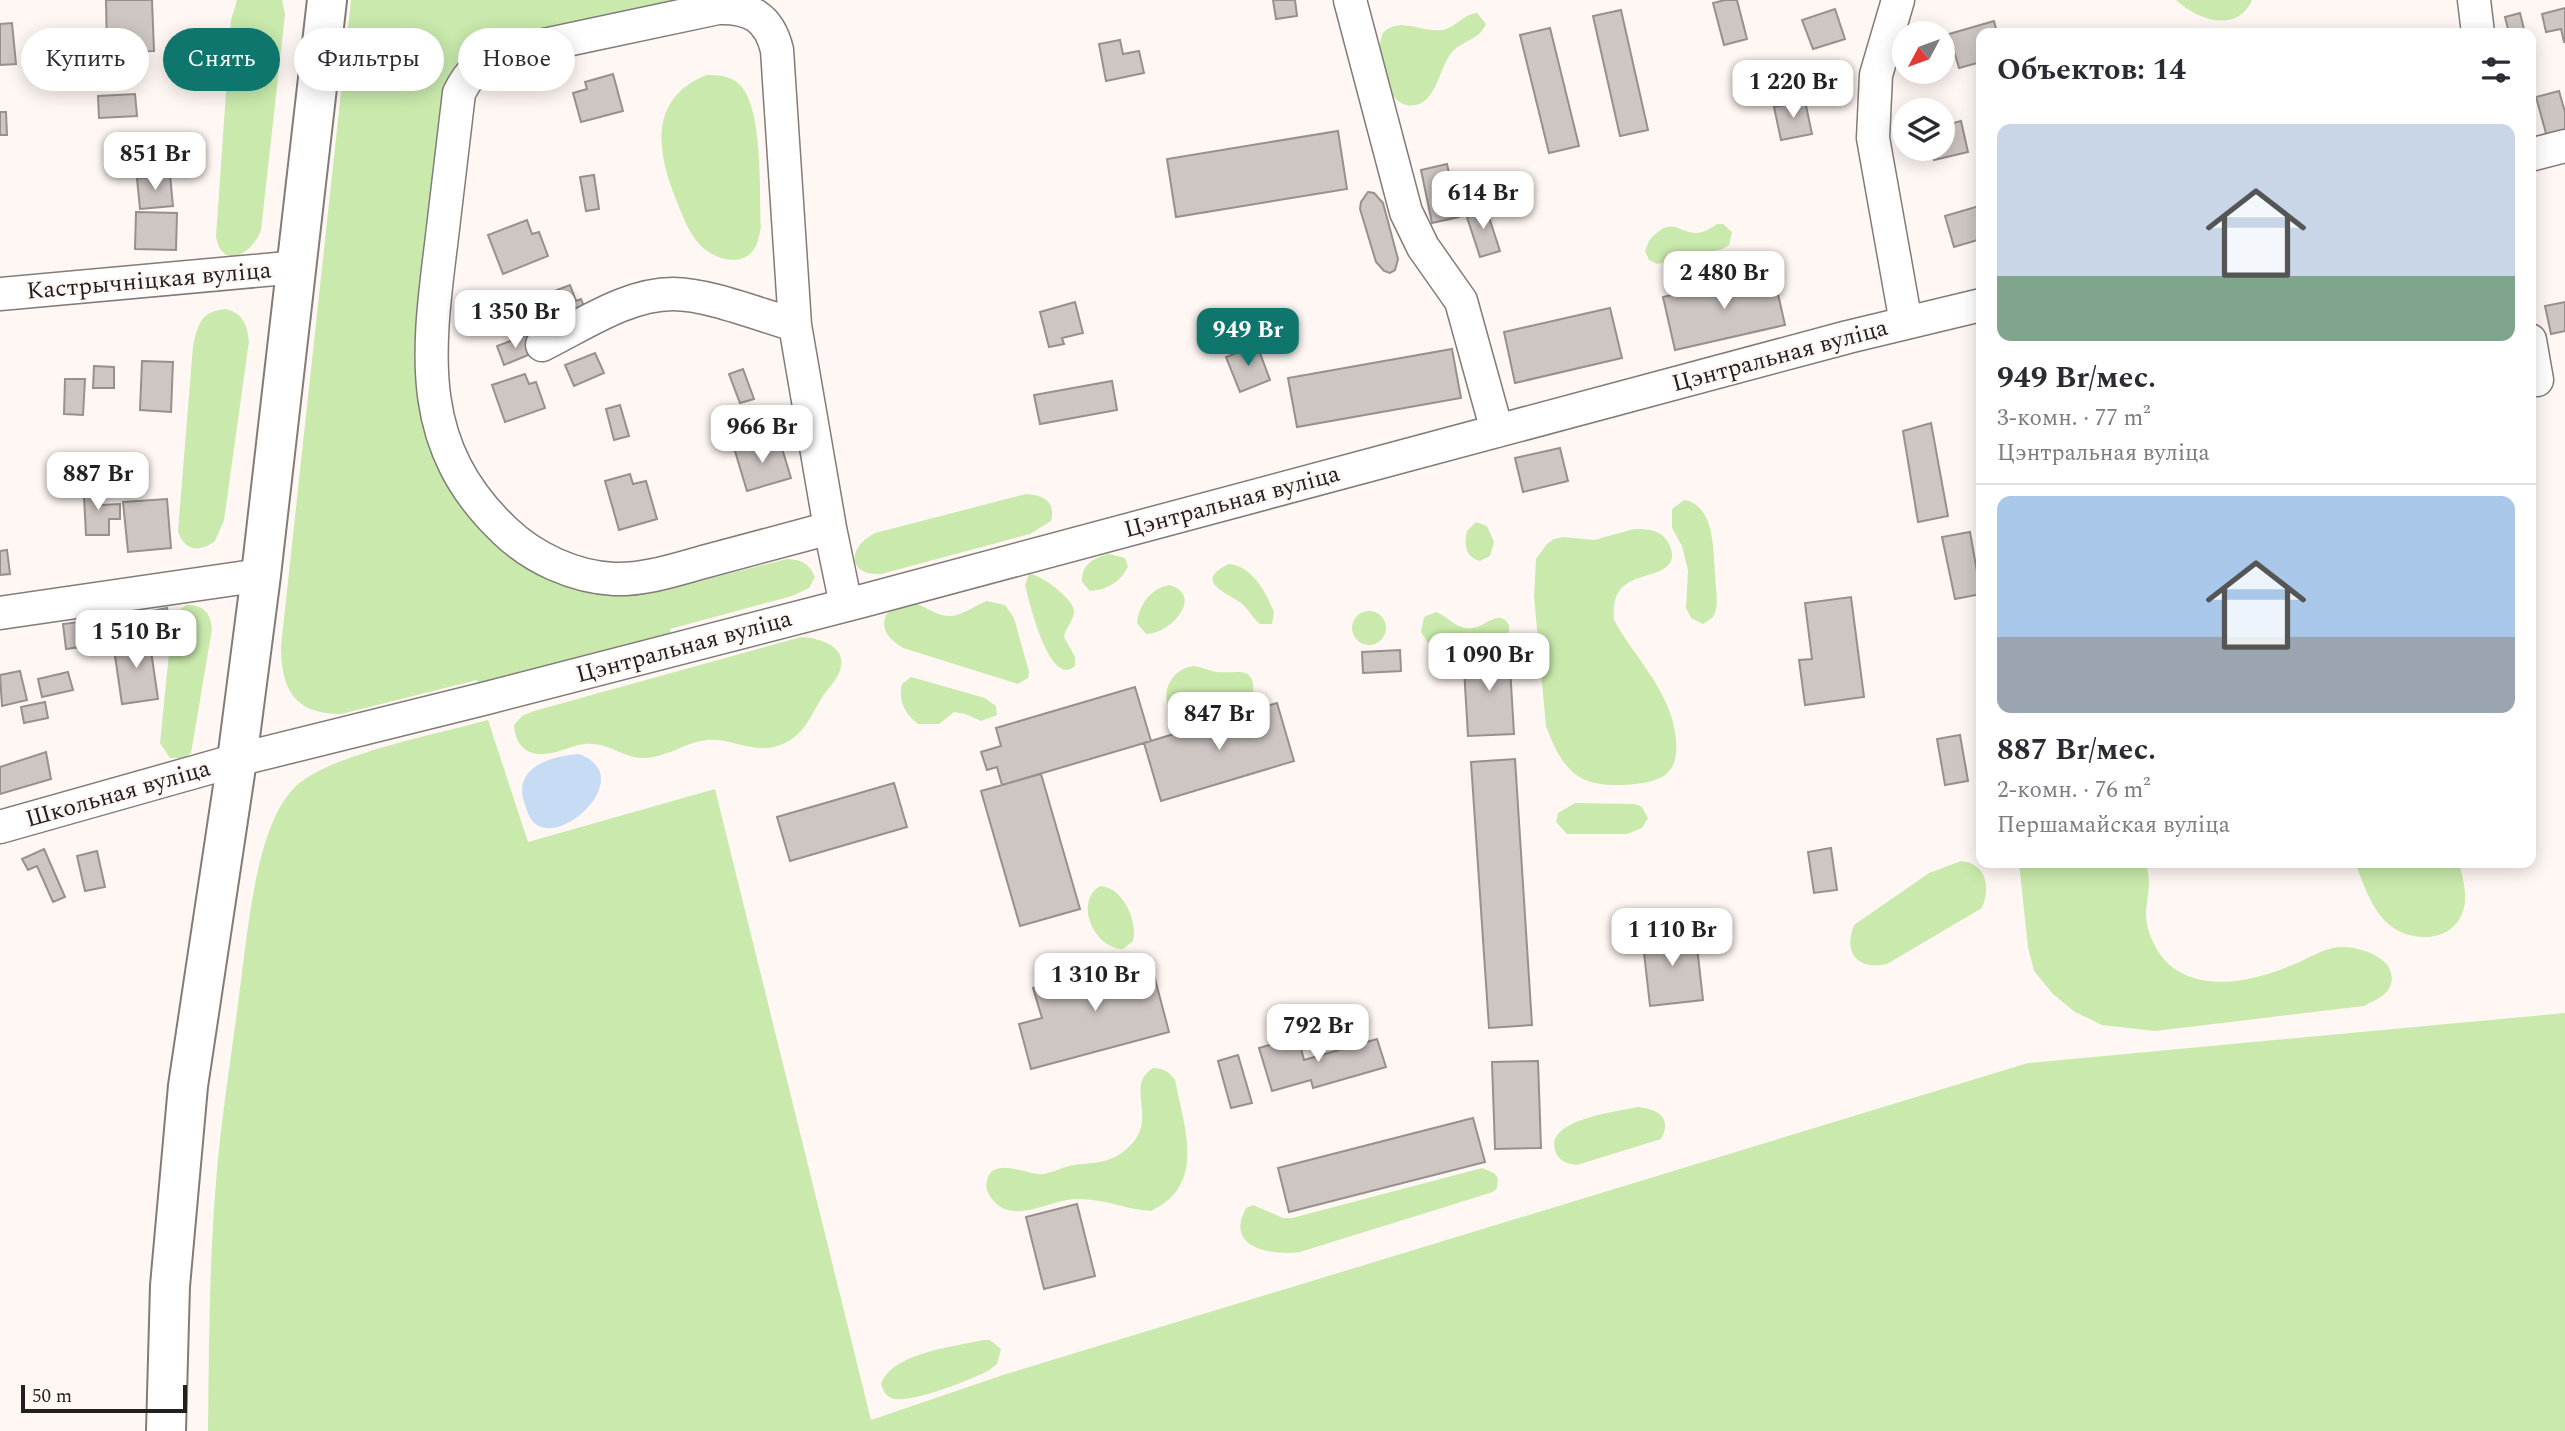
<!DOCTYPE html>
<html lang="ru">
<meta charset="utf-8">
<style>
:root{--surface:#fff;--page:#f7f7f7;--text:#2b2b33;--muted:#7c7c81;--line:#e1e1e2;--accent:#0f766e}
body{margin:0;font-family:Spectral,serif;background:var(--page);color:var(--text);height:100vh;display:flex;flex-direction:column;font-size:26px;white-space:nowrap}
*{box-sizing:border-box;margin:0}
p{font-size:23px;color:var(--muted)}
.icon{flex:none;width:38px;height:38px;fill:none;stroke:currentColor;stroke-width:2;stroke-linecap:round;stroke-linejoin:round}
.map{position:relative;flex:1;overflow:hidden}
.panel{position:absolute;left:1976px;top:28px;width:560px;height:840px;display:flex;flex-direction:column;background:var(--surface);border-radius:14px;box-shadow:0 4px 18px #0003}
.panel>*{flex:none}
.guide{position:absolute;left:21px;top:28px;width:665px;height:63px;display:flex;gap:14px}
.needle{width:46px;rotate:229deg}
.tools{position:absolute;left:1892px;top:21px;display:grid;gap:14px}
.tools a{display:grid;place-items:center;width:63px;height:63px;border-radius:50%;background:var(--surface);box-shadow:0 4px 18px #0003;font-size:35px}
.scale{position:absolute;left:21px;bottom:18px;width:166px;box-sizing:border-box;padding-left:7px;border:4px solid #221f1e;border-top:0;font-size:19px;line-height:24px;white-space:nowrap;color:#221f1e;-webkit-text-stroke:5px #fff7f3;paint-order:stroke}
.price{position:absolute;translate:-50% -60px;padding:0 16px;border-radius:14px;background:#fff;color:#222;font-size:23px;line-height:46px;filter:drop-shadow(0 2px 4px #0008)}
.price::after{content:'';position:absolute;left:50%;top:42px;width:21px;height:16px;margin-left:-10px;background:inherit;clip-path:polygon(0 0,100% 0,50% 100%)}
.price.selected{background:var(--accent);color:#fff}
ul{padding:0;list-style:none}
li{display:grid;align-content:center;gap:14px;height:371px;padding:0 21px}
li+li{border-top:2px solid var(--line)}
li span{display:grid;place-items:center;height:217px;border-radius:14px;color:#555}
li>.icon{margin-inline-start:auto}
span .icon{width:126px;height:126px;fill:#fffc;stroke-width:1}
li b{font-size:30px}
h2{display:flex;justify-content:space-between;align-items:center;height:84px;padding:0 21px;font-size:30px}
.pill{padding:0 24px;border-radius:32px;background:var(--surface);box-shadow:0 4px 18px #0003;font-size:24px;line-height:63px}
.pill.selected{background:var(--accent);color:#fff}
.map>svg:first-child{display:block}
.green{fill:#c9eaac}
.water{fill:#c6dcf4}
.building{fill:#cec6c3;stroke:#97908d;stroke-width:2}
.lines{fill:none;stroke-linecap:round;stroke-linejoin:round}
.minor-casing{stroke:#827b77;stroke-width:35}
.major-casing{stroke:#827b77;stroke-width:42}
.minor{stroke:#fff;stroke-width:32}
.major{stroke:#fff;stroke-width:38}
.labels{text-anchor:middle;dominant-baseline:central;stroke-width:5;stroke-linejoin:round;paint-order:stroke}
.street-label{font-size:24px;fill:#221f1e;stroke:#fff7f3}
</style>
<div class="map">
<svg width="2565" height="1431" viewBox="0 0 2565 1431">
<rect width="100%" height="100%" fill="#fff7f3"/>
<path class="green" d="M237,0H282L285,14L261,230C253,253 223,272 216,237L231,20Z
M351,0H750L470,73L436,417L530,550L657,574L661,591L787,559C802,560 809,563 815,577L809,588L792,596L670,629L674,649L483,699L477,680L341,714C294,714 281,689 281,646Z
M2176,0H2252C2237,34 2197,20 2176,0Z
M1477,13L1486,24C1479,40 1464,40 1453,51C1438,66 1437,111 1406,105C1397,103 1388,90 1384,81C1378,66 1377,48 1383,33C1399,16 1422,33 1442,30C1456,28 1463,14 1477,13Z
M707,75C718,75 728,75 738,83C764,105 759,193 761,227C759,236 758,245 752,252C738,267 712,258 700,245C689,233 683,217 677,202C657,154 647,98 707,75Z
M1717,224H1723L1732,232L1729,245L1722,249L1657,264L1649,260L1645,251L1649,241C1674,211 1679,238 1702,232C1707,231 1712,227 1717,224Z
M226,309C243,314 247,324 249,341L224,520L215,541C199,553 184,551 178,531L193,346C198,324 201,311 226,309Z
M1026,494C1044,495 1056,502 1051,521L1030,534L881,574C848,576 846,548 875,533Z
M1684,500C1715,505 1713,550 1715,574C1715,586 1719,601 1715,613C1713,618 1708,621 1703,624L1691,618L1686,608L1688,570L1682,546L1672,528V509Z
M1476,522L1487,526L1494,542L1490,556L1480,561C1465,557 1464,544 1467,531Z
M1634,529C1647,529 1660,529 1668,542C1686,576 1639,572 1625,585C1614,594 1613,606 1614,620C1634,657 1668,688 1675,732C1682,776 1661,783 1623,785C1609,785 1594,785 1581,778C1562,767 1553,745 1546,726L1534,597L1536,559L1547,544L1554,539L1563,537L1594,540Z
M1109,554L1125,558L1128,567C1120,582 1107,590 1090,591L1082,582C1081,565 1094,557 1109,554Z
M1229,564C1252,566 1266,592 1274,612L1272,624H1260C1252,618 1249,609 1241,603C1227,593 1192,581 1229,564Z
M1029,574C1039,573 1074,599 1074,611C1074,621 1065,628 1064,637L1075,657V666C1050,689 1029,602 1025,585Z
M1169,585C1205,595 1171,634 1146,634L1137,623C1139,605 1150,589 1169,585Z
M987,601L1005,605L1014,618L1029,672L1028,678L1018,684L903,648C890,640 880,631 886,615C914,586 928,618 951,616C964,615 975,605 987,601Z
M186,605C204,605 210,612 212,629L191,753L184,758H170L160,743L172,623L177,612Z
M1352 628a17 17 0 1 1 34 0a17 17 0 1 1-34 0Z
M1436,612C1449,617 1458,631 1473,628C1487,626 1498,608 1509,625V632L1498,642L1435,644L1428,643L1421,632L1424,617Z
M801,637C821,638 850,647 839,673C835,683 826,690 821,699C810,717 805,733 785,743C756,757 735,738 707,740C686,742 667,757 646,758C624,759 607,741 584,744C568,746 550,758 533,753C519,749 515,737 514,725L522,716L534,711Z
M1194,666C1202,667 1209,671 1217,672C1236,674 1256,664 1253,694C1245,706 1235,709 1221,713C1210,716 1196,721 1184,718C1155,711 1164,669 1194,666Z
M911,677L985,698L996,706L997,715L981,721L965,714L954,712L939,724H918C905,714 898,701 902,684Z
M488,720L528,842L715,789L871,1420L1003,1375L2028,1063L2565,1013V1431H208C209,1348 209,1265 216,1182C221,1118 232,1053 240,988C248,934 255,826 295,787C327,755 441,733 488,720Z
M1575,803L1635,804L1642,807L1648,818L1642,828L1627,834H1567L1556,822L1558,813Z
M1961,861C1986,863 1991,887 1982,908L1887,964C1857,970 1843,953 1854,925L1929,873Z
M2019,863H2145C2152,880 2148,892 2146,910C2145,930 2156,954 2172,967C2205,992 2255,981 2290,966C2306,960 2323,948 2340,947C2360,946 2401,959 2390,987C2385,997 2373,1001 2364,1006L2155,1031L2102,1025L2075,1012L2053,994L2034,971L2028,947Z
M2355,863H2459C2463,878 2468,896 2463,911C2452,945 2406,943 2385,921C2370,906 2363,882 2355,863Z
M1100,886C1123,887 1138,921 1133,941L1123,949C1095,949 1073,903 1100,886Z
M1153,1068C1164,1068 1169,1072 1175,1080C1184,1127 1207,1185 1151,1211C1122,1209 1096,1195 1067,1200C1044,1204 1011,1223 993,1200C988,1195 985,1188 987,1181C992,1155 1028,1176 1043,1174C1052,1173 1060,1168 1069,1166C1086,1162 1104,1165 1120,1154C1166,1123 1121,1088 1153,1068Z
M1637,1107C1657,1109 1673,1117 1661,1139L1577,1165C1567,1164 1558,1161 1555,1150C1546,1119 1617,1112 1637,1107Z
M1482,1168L1494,1173L1498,1178L1497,1188L1493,1192L1300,1252C1271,1256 1224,1248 1246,1208L1253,1205L1283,1218H1292Z
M983,1340H990L1001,1349L997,1364L988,1371C970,1380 908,1405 891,1398C885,1395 883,1390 881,1384C892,1353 953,1347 983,1340Z"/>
<path class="water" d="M579,754C637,775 565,844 537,825C529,820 527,810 524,802C513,767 551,756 579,754Z"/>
<path class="building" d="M106,0H152L154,51L107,52Z
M1273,0H1295L1297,16L1276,19Z
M1725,0H1737L1747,39L1724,45L1713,3Z
M2565,8V42H2564L2561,29L2546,32L2542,14Z
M1835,9L1845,39L1813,49L1802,20Z
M1621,10L1648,130L1620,136L1593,16Z
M2520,13L2525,33H2509L2505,17Z
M1994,21L1997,33H1981V62L1959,68L1949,34Z
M12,23L16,64L0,65V24Z
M1550,28L1579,146L1549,153L1520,35Z
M1120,40L1123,54L1139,51L1144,73L1106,81L1099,44Z
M613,74L623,111L581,122L573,93L587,89L585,82Z
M2559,91L2565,112V132L2547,137L2536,97Z
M135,94L137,116L99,118L98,96Z
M1805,101L1812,134L1781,140L1774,107Z
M0,112H6L7,135H0Z
M1961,121L1968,152L1934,160L1931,149H1942V126Z
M1338,131L1347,189L1176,217L1167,159Z
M1447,164L1459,217L1432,223L1421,170Z
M170,175L173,206L140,209L137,178Z
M594,175L599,209L586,211L580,177Z
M1368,192L1374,193L1383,203L1398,259L1395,270L1390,273L1384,271L1376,262L1360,209L1361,202Z
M1485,205L1500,251L1480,257L1465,211Z
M1979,206L1981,239L1954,247L1945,216Z
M136,212L177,213L176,250L135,249Z
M527,220L532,234L539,232L548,256L503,274L488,235Z
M1773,272L1785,325L1675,350L1663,297Z
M570,285L576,301L581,299L587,314L561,324L549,293Z
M1075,302L1083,333L1062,338L1064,344L1049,347L1040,312Z
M2565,302V331L2551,334L2545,306Z
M1610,308L1622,358L1515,383L1504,332Z
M526,335L533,353L504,365L497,346Z
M1257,345L1270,380L1240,392L1226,357Z
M1452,349L1461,398L1297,427L1288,378Z
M595,353L604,373L574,386L565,365Z
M142,361L173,362L171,412L140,410Z
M94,366L114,367V388H93Z
M743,369L754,399L740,403L729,374Z
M525,374L529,384L536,382L545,408L505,422L492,385Z
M65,379H85L83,415L64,414Z
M1112,381L1117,410L1040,424L1034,395Z
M620,405L629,436L614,440L606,409Z
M1931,423L1948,516L1918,522L1903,431Z
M761,440L763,450L781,445L791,478L747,491L734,448Z
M1560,448L1568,481L1523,492L1515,458Z
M630,474L633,484L646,481L657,519L619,530L605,481Z
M80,487H100V505L120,504V519H109V535H86L84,496H80Z
M167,499L171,548L128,552L123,502Z
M1970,532L1981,594L1955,599L1942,537Z
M7,550L10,574L0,575V551Z
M1851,597L1864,697L1805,705L1799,660L1812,659L1805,603Z
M167,608L171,634L155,636L152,611Z
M104,610L108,643L66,649L63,624L87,621L86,613Z
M152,611L155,636L108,643L105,618Z
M149,637L158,699L122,704L113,642Z
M1400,650L1401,671L1363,673L1362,652Z
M1509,650L1514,734L1468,736L1463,652Z
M20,671L27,700L2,706L0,675Z
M68,672L73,690L42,697L38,679Z
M1135,687L1151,741L1002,785L997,767L987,770L981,752L1001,746L996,728Z
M45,702L48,718L24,723L21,707Z
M1277,703L1294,761L1161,801L1144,743Z
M1960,735L1968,781L1945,785L1937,739Z
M46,752L51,779L0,794V767Z
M1515,759L1532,1025L1489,1028L1471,762Z
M1041,774L1080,909L1020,926L981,791Z
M894,783L907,827L790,861L777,817Z
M1831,848L1837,890L1814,893L1808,852Z
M44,849L65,897L53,902L37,866L28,870L22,859Z
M97,851L105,887L85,891L77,856Z
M1695,929L1703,1000L1650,1006L1642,935Z
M1149,956L1169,1032L1031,1069L1019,1024L1042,1018L1033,988Z
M1298,1037L1304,1060L1377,1039L1386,1067L1313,1088L1311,1080L1272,1091L1259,1048Z
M1238,1055L1252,1103L1231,1108L1218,1061Z
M1538,1061L1541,1148L1495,1149L1492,1062Z
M1473,1118L1485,1162L1289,1212L1278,1168Z
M1077,1204L1095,1276L1044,1289L1026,1217Z"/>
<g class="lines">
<g class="minor-casing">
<path id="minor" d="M1350,0L1406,212L1423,247L1461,301L1497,431
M1898,0L1876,75L1873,138L1906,323
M2474,0L2478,33
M2530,155L2565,146
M0,294L298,267
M2530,340L2537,380
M542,345C583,325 627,294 673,294C708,294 760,315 795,325
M830,528L795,325L777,50C769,17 750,7 718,8L501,54C480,62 469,73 459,93C453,144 447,195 441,245C427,356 416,447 505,531C533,558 574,577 614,579C646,580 677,569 707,561C748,550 789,539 830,528L846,605
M0,613L261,575
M0,827L237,760L483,699L866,600L1848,337L1981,305"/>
</g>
<g class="major-casing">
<path id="major" d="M166,1431L170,1286L188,1086L237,760L261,575L327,0"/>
</g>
<use href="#minor" class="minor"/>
<use href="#major" class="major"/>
</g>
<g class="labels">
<g class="street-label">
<text transform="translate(149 281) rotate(-5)">Кастрычніцкая вуліца</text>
<text transform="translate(1780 356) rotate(-15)">Цэнтральная вуліца</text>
<text transform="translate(1232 502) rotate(-15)">Цэнтральная вуліца</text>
<text transform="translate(684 647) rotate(-15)">Цэнтральная вуліца</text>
<text transform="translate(118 794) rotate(-16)">Школьная вуліца</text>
</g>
</g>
</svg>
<div class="tools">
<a><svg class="needle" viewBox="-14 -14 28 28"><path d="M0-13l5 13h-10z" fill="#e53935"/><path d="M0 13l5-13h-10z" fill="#7c7c81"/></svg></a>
<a><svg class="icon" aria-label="layers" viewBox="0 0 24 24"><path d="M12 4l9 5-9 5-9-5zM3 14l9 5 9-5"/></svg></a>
</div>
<div class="scale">50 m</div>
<b class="price" style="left:1793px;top:120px">1 220 Br</b>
<b class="price" style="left:155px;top:192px">851 Br</b>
<b class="price" style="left:1483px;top:231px">614 Br</b>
<b class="price" style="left:1724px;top:311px">2 480 Br</b>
<b class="price" style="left:515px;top:350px">1 350 Br</b>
<b class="price selected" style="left:1248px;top:368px">949 Br</b>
<b class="price" style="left:762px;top:465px">966 Br</b>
<b class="price" style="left:98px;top:512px">887 Br</b>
<b class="price" style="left:136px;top:670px">1 510 Br</b>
<b class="price" style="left:1489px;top:693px">1 090 Br</b>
<b class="price" style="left:1219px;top:752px">847 Br</b>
<b class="price" style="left:1672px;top:968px">1 110 Br</b>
<b class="price" style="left:1095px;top:1013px">1 310 Br</b>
<b class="price" style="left:1318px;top:1064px">792 Br</b>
<div class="guide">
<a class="pill">Купить</a>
<a class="pill selected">Снять</a>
<a class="pill">Фильтры</a>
<a class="pill">Новое</a>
</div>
<section class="panel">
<h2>Объектов: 14<svg class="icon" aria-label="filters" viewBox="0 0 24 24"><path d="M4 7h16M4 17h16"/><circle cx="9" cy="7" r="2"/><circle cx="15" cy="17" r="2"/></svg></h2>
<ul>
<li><span style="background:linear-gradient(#c9d6e8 70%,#7fa58c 0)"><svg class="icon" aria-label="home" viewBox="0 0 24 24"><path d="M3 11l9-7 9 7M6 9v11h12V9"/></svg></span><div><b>949 Br/мес.</b><p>3-комн. · 77 m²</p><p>Цэнтральная вуліца</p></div></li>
<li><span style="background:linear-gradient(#a9c7e8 65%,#9aa5b1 0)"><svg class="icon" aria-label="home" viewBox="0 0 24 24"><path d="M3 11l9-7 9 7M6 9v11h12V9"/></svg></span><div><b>887 Br/мес.</b><p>2-комн. · 76 m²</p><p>Першамайская вуліца</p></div></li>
</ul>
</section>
</div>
